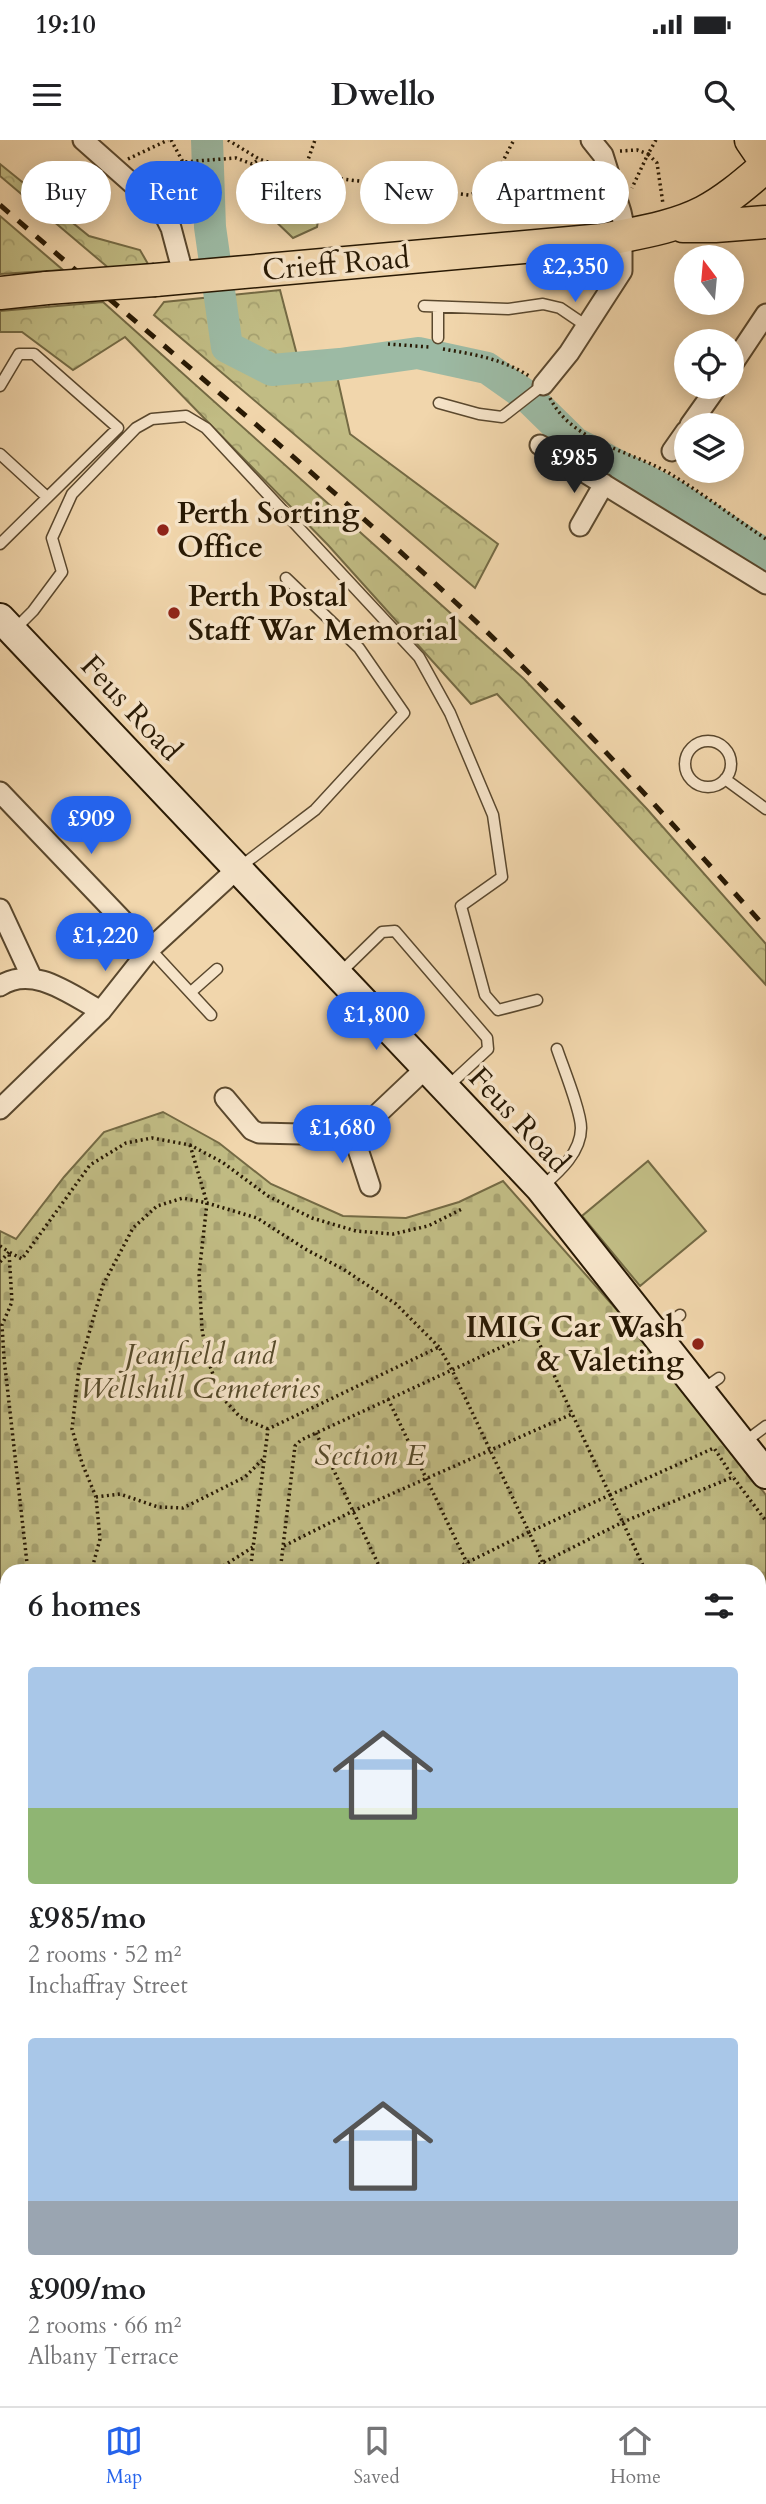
<!DOCTYPE html>
<meta charset="utf-8">
<style>
:root{--surface:#fff;--page:#f2f2f2;--text:#202124;--muted:#757577;--line:#e0e0e0;--accent:#2563eb}
body{margin:0;font-family:Cardo,serif;background:var(--page);color:var(--text);height:100vh;display:flex;flex-direction:column;font-size:26px;white-space:nowrap}
*{box-sizing:border-box;margin:0}
p{font-size:23px;color:var(--muted)}
.icon{flex:none;width:38px;height:38px;fill:none;stroke:currentColor;stroke-width:2;stroke-linecap:round;stroke-linejoin:round}
.map{position:relative;flex:1;overflow:hidden}
.details{position:absolute;left:0px;top:1424px;width:766px;height:842px;display:flex;flex-direction:column;background:var(--surface);border-radius:21px 21px 0 0;box-shadow:0 4px 18px #0003}
.details>*{flex:none}
.top-card{position:absolute;left:21px;top:21px;width:724px;height:63px;display:flex;gap:14px}
.needle{width:46px;rotate:344deg}
.fabs{position:absolute;left:674px;top:105px;display:grid;gap:14px}
.fabs a{display:grid;place-items:center;width:70px;height:70px;border-radius:50%;background:var(--surface);box-shadow:0 4px 18px #0003;font-size:35px}
.price{position:absolute;translate:-50% -60px;padding:0 16px;border-radius:24px;background:var(--accent);color:#fff;font-size:23px;line-height:46px;filter:drop-shadow(0 2px 4px #0008)}
.price::after{content:'';position:absolute;left:50%;top:42px;width:21px;height:16px;margin-left:-10px;background:inherit;clip-path:polygon(0 0,100% 0,50% 100%)}
.price.on{background:#222;color:#fff}
ul{padding:0;list-style:none}
li{display:grid;align-content:center;gap:14px;height:371px;padding:0 28px}
li span{display:grid;place-items:center;height:217px;border-radius:7px;color:#555}
li>.icon{margin-inline-start:auto}
span .icon{width:126px;height:126px;fill:#fffc;stroke-width:1}
li b{font-size:30px}
h2{display:flex;justify-content:space-between;align-items:center;height:84px;padding:0 28px;font-size:30px}
.pill{padding:0 24px;border-radius:32px;background:var(--surface);box-shadow:0 4px 18px #0003;font-size:24px;line-height:63px}
.pill.on{background:var(--accent);color:#fff}
.status{display:flex;justify-content:space-between;align-items:center;height:49px;padding:0 35px;background:var(--surface);direction:ltr}
.status svg{height:19px;fill:currentColor}
header{display:flex;justify-content:space-between;align-items:center;height:91px;padding:0 28px;background:var(--surface);font-size:32px;font-weight:700}
.dock{display:flex;justify-content:space-around;align-items:center;height:98px;border-top:2px solid var(--line);background:var(--surface);font-size:19px;color:var(--muted)}
.dock a{display:grid;justify-items:center;gap:4px}
.dock .on{color:var(--accent)}
.map>svg:first-child{display:block}
.green{fill:#c1bc84;stroke:#746a44;stroke-width:2}
.forest{fill:url(#forest-crowns);stroke:#746a44;stroke-width:2}
.cemetery{fill:url(#cemetery-stones);stroke:#746a44;stroke-width:2}
.lines{fill:none;stroke-linecap:round;stroke-linejoin:round}
.river{stroke:#9cbaa4;stroke-width:32}
.lane-casing{stroke:#5a482e;stroke-width:13}
.street-casing{stroke:#5a482e;stroke-width:23}
.secondary-casing{stroke:#281904;stroke-width:32}
.primary-casing{stroke:#281904;stroke-width:35}
.path{stroke:#281904;stroke-width:3.5;stroke-dasharray:2 3.5;stroke-linecap:butt}
.lane{stroke:#f6e4c9;stroke-width:10}
.street{stroke:#f6e4c9;stroke-width:19}
.secondary{stroke:#f6e4c9;stroke-width:28}
.primary{stroke:#f1d6ac;stroke-width:32}
.rail{stroke:#281904;stroke-width:5;stroke-dasharray:12 12;stroke-linecap:butt}
.primary-bridge-casing{stroke:#281904;stroke-width:35;stroke-linecap:butt}
.primary-bridge{stroke:#f1d6ac;stroke-width:32}
.poi-dot{fill:#8f2418;stroke:#f6e4c9;stroke-width:2.5}
.labels{text-anchor:middle;dominant-baseline:central;stroke-width:7;stroke-linejoin:round;paint-order:stroke}
.street-label{font-size:30px;fill:#281904;stroke:#f6e4c9}
.poi-label{font-size:30px;font-weight:bold;fill:#281904;stroke:#f6e4c9;text-anchor:start}
.park-label{font-size:30px;font-style:italic;fill:#564a2a;stroke:#f6e4c9}
</style>
<div class="status"><b>19:10</b><svg viewBox="0 0 49 12"><path d="M0 12V9h3v3zM5 12V6h3v6zM10 12V3h3v9zM15 12V0h3v12zM26 1h20v11H26zM47 4h2v5h-2z"/></svg></div>
<header><svg class="icon" aria-label="menu" viewBox="0 0 24 24"><path d="M4 6h16M4 12h16M4 18h16"/></svg>Dwello<svg class="icon" aria-label="search" viewBox="0 0 24 24"><circle cx="10" cy="10" r="6"/><path d="M15 15l6 6"/></svg></header>
<div class="map">
<svg width="766" height="2266" viewBox="0 0 766 2266">
<defs>
<pattern id="forest-crowns" width="20" height="18" patternUnits="userSpaceOnUse" patternTransform="scale(1.75)"><rect width="20" height="18" fill="#c1bc84"/><path d="M2 6a3 3 0 1 1 6 0M12 15a3 3 0 1 1 6 0" fill="none" stroke="#a6a170"/></pattern>
<pattern id="cemetery-stones" width="16" height="16" patternUnits="userSpaceOnUse" patternTransform="scale(1.75)"><rect width="16" height="16" fill="#c1bc84"/><path d="M2 7V4a2 2 0 0 1 4 0v3zM10 15v-3a2 2 0 0 1 4 0v3z" fill="#a6a170"/></pattern>
</defs>
<rect width="100%" height="100%" fill="#f1d6ac"/>
<filter id="stains"><feTurbulence type="fractalNoise" baseFrequency=".00286" numOctaves="4"/><feColorMatrix values="0 0 0 0 .2 0 0 0 0 .09 0 0 0 0 .02 0 0 0 .5 -.17"/></filter>
<radialGradient id="worn" r=".72"><stop offset=".6" stop-color="#630" stop-opacity="0"/><stop offset="1" stop-color="#630" stop-opacity=".3"/></radialGradient>
<path class="green" d="M303,47L323,50L317,87L293,98L269,75Z
M648,1021L706,1091L640,1146L582,1076Z"/>
<path class="forest" d="M0,24L89,96L140,110L148,124L111,130L0,36Z
M0,76L63,130L0,134Z
M280,150L297,215L337,236L350,294L498,404L475,448L154,175L164,162Z
M103,162L524,539L647,669L766,804V845L497,554L471,564L328,405L125,197L73,230L22,192H0V171Z
M560,2259H672L674,2266H563Z"/>
<path class="cemetery" d="M163,972L219,1003L271,1044L343,1076L406,1078L459,1062L503,1041L639,1195L766,1355V1618L760,1622V1432H7V1595L0,1601V1091L16,1099L64,1037L104,992Z"/>
<g class="lines">
<path class="river" d="M207,0L210,87L227,207L272,230L340,224L418,213L487,228L527,256L575,303L673,355L766,415"/>
<g class="lane-casing">
<path id="lane" d="M424,166L508,169L543,164L560,168L585,185
M438,198V167
M0,246L19,214H34L118,288L0,404
M439,263L479,274L502,277L543,245
M0,314L47,357
M13,491L33,471L62,432L52,398L72,354L136,288L152,279L186,276L206,288L419,517L450,573L493,675L502,737L461,766L485,855L498,870L537,860
M685 624a23 23 0 1 1 46 0a23 23 0 1 1-46 0Z
M725,639L766,669
M240,727L315,670L404,573L359,508L286,438
M150,809L211,875
M340,833L382,792L395,791L487,898L488,909L447,947
M191,852L217,829
M543,1046C560,1031 581,1012 581,988C581,971 563,927 557,909
M656,1193L680,1175
M702,1250L719,1238
M743,1303L766,1286
M0,1768L7,1777
M760,2189L766,2185
M0,2204L7,2196
M760,2204L766,2208
M712,2259L713,2262"/>
</g>
<g class="street-casing">
<path id="street" d="M83,0L162,70L171,88L184,137
M732,225L766,174
M543,245L569,213L622,131V108L626,95L621,72L603,15L591,0
M690,285L717,247
M540,305L766,444
M672,311L686,291
M580,386L604,344
M0,652L150,809
M0,769L32,838
M0,846C33,824 71,855 101,871
M225,958L252,990L259,993L343,995L368,983L425,929
M0,969L101,871L150,809L237,729
M352,991L370,1046
M760,1839L766,1836
M0,2152L7,2156
M166,2259L175,2266
M313,2259V2266
M439,2266L441,2259"/>
</g>
<g class="secondary-casing">
<path id="secondary" d="M0,478L540,1048L766,1334
M760,1631L766,1627
M760,1877L766,1884
M0,1913L7,1911"/>
</g>
<g class="primary-casing">
<path id="primary" d="M751,0L766,22
M683,86H715L766,82
M155,140L603,100C636,93 673,88 704,72C727,60 746,43 766,26
M0,153L47,148"/>
</g>
<path class="path" d="M171,0L183,22L236,18L252,24L258,20
M228,0L259,19L303,34L469,55C494,47 502,21 514,0
M656,0L648,14L657,23L663,64
M620,11L637,10L648,14L632,48
M128,19L168,0
M303,34L315,0
M388,204L429,207
M443,209C473,214 503,219 529,236
M550,258C572,302 628,310 667,332C701,352 733,377 766,399
M190,1005L207,1063L199,1134L202,1189L207,1218L221,1256L240,1277L268,1289
M0,1106L9,1112L0,1122
M388,1259L467,1423
M316,1293L382,1432
M96,1357L120,1354L158,1367L183,1368L245,1337L265,1317
M284,1406L353,1371L572,1274
M544,1422L558,1432
M28,1432L4,1218L2,1185L12,1162L9,1112L22,1119L90,1025L126,1003L152,998L190,1005L222,1022L268,1056L312,1078L356,1091L393,1094L428,1086L462,1069
M89,1432L93,1425L100,1399L96,1357L82,1323L72,1289L79,1228L103,1145L133,1088L157,1066L183,1058L207,1063L257,1078L307,1110L343,1129L396,1164L439,1207
M214,1432L253,1407
M250,1432L268,1289L439,1207L452,1230L529,1392L610,1355L646,1432
M280,1432L295,1306L301,1300L534,1192L610,1355L714,1308L733,1337
M448,1432L529,1392L547,1432
M524,1432L623,1382L733,1337L766,1381
M0,1442L7,1480
M0,1483L7,1488
M0,1583L7,1578
M760,1593L766,1591
M766,2097L764,2098L766,2101
M476,2266L477,2259
M481,2266L495,2259"/>
<use href="#lane" class="lane"/>
<use href="#street" class="street"/>
<use href="#secondary" class="secondary"/>
<use href="#primary" class="primary"/>
<path class="rail" d="M0,65C156,200 316,332 467,473C573,572 669,680 766,788"/>
<g class="primary-bridge-casing">
<path id="primary-bridge" d="M47,148L155,140"/>
</g>
<use href="#primary-bridge" class="primary-bridge"/>
</g>
<g class="poi-dot">
<circle cx="163" cy="390" r="7"/>
<circle cx="174" cy="473" r="7"/>
<circle cx="698" cy="1204" r="7"/>
</g>
<g class="labels">
<g class="street-label">
<text transform="translate(336 124) rotate(-5)">Crieff Road</text>
<text transform="translate(131 568) rotate(47)">Feus Road</text>
<text transform="translate(519 980) rotate(47)">Feus Road</text>
</g>
<g class="poi-label">
<text x="177" y="373">Perth Sorting<tspan x="177" dy="34">Office</tspan></text>
<text x="188" y="456">Perth Postal<tspan x="188" dy="34">Staff War Memorial</tspan></text>
<text x="684" y="1187" text-anchor="end">IMIG Car Wash<tspan x="684" dy="34">&amp; Valeting</tspan></text>
</g>
<g class="park-label">
<text x="200" y="1214">Jeanfield and<tspan x="200" dy="34">Wellshill Cemeteries</tspan></text>
<text x="370" y="1315">Section E</text>
</g>
</g>
<rect width="100%" height="100%" filter="url(#stains)"/>
<rect width="100%" height="100%" fill="url(#worn)"/>
</svg>
<div class="fabs">
<a><svg class="needle" viewBox="-14 -14 28 28"><path d="M0-13l5 13h-10z" fill="#e53935"/><path d="M0 13l5-13h-10z" fill="#757577"/></svg></a>
<a><svg class="icon" aria-label="locate" viewBox="0 0 24 24"><circle cx="12" cy="12" r="6"/><path d="M12 2v4M12 18v4M2 12h4M18 12h4"/></svg></a>
<a><svg class="icon" aria-label="layers" viewBox="0 0 24 24"><path d="M12 4l9 5-9 5-9-5zM3 14l9 5 9-5"/></svg></a>
</div>
<b class="price" style="left:575px;top:164px">£2,350</b>
<b class="price on" style="left:574px;top:355px">£985</b>
<b class="price" style="left:91px;top:716px">£909</b>
<b class="price" style="left:105px;top:833px">£1,220</b>
<b class="price" style="left:376px;top:912px">£1,800</b>
<b class="price" style="left:342px;top:1025px">£1,680</b>
<div class="top-card">
<a class="pill">Buy</a>
<a class="pill on">Rent</a>
<a class="pill">Filters</a>
<a class="pill">New</a>
<a class="pill">Apartment</a>
</div>
<section class="details">
<h2>6 homes<svg class="icon" aria-label="filters" viewBox="0 0 24 24"><path d="M4 7h16M4 17h16"/><circle cx="9" cy="7" r="2"/><circle cx="15" cy="17" r="2"/></svg></h2>
<ul>
<li><span style="background:linear-gradient(#a9c7e8 65%,#8fb573 0)"><svg class="icon" aria-label="home" viewBox="0 0 24 24"><path d="M3 11l9-7 9 7M6 9v11h12V9"/></svg></span><div><b>£985/mo</b><p>2 rooms · 52 m²</p><p>Inchaffray Street</p></div></li>
<li><span style="background:linear-gradient(#a9c7e8 75%,#9aa5b1 0)"><svg class="icon" aria-label="home" viewBox="0 0 24 24"><path d="M3 11l9-7 9 7M6 9v11h12V9"/></svg></span><div><b>£909/mo</b><p>2 rooms · 66 m²</p><p>Albany Terrace</p></div></li>
</ul>
</section>
</div>
<nav class="dock">
<a class="on"><svg class="icon" aria-label="map" viewBox="0 0 24 24"><path d="M3 6l6-2 6 2 6-2v14l-6 2-6-2-6 2zM9 4v14M15 6v14"/></svg>Map</a>
<a><svg class="icon" aria-label="saved" viewBox="0 0 24 24"><path d="M7 4h10v16l-5-4-5 4z"/></svg>Saved</a>
<a><svg class="icon" aria-label="home" viewBox="0 0 24 24"><path d="M3 11l9-7 9 7M6 9v11h12V9"/></svg>Home</a>
</nav>
